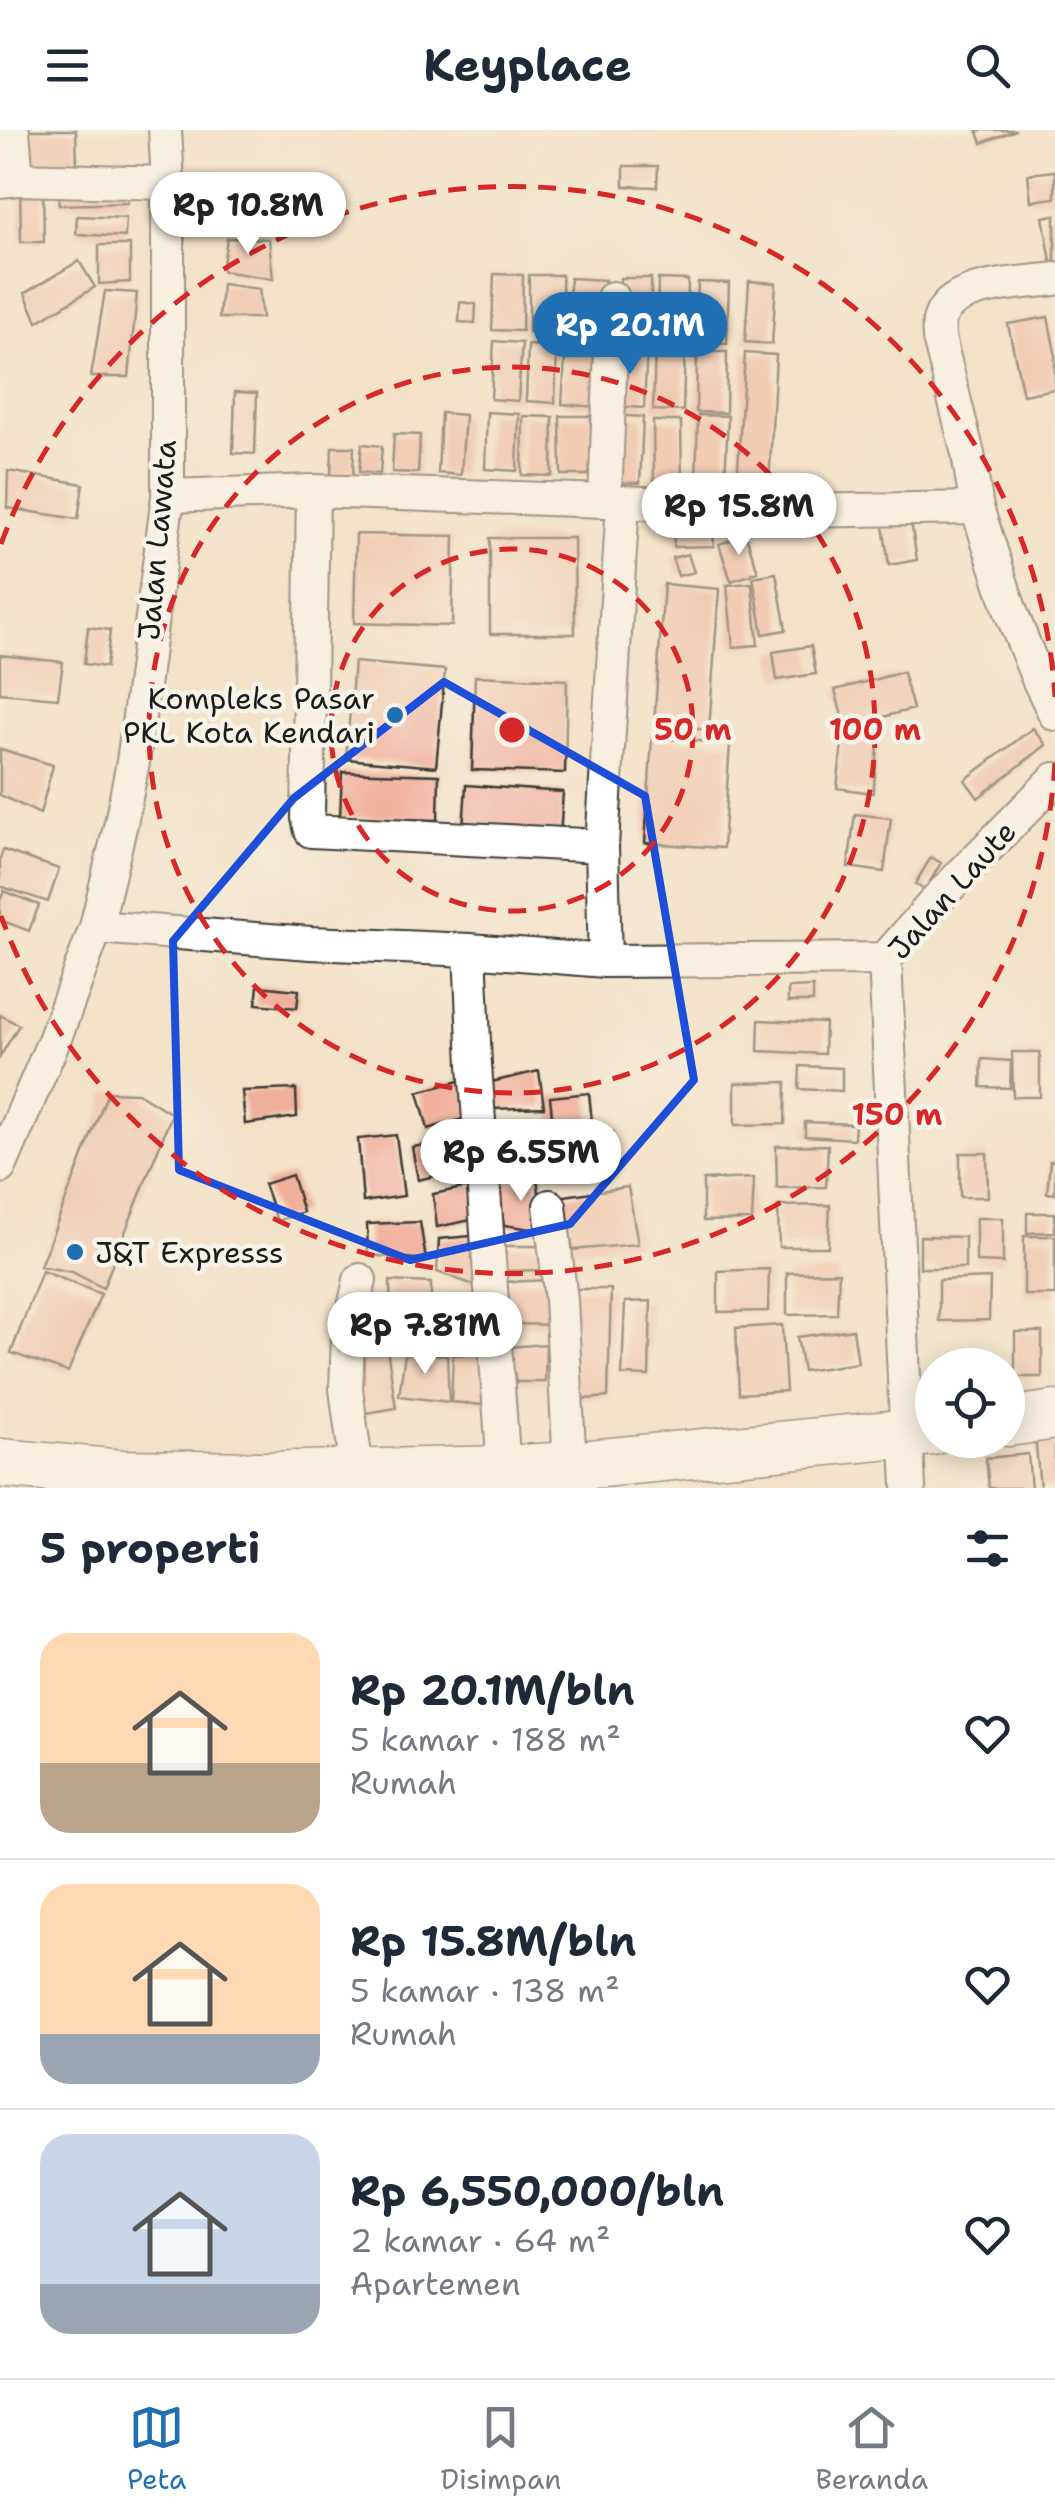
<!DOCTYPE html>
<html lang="id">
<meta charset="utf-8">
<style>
:root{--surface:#fff;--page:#f2f2f3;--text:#1f2937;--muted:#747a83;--line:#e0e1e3;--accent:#1f6fb2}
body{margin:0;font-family:"Shantell Sans",sans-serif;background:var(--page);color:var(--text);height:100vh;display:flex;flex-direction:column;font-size:38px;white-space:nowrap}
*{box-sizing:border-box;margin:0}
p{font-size:32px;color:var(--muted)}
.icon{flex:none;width:55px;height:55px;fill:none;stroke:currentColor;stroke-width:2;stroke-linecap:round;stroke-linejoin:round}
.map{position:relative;height:1358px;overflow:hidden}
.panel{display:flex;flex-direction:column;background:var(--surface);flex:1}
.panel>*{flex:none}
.fabs{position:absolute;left:915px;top:1218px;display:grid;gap:20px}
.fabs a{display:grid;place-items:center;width:110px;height:110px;border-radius:50%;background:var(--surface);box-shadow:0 5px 25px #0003;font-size:50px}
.price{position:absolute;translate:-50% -85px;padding:0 22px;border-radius:35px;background:#fff;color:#222;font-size:32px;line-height:65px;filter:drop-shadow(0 2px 5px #0008)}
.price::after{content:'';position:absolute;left:50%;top:60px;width:30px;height:22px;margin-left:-15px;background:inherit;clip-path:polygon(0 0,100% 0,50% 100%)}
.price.current{background:var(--accent);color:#fff}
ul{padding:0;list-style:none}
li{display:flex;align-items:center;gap:30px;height:250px;padding:0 40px}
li+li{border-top:2px solid var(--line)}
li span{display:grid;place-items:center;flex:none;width:280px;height:200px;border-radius:30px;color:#555}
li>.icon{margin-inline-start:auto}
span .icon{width:120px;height:120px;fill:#fffc;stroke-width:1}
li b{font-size:42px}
h2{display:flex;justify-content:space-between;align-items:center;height:120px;padding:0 40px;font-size:42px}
header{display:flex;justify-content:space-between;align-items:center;height:130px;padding:0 40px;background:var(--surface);font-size:45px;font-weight:700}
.tabs{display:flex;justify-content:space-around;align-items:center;height:140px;border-top:2px solid var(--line);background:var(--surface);font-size:28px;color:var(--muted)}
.tabs a{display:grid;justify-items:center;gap:5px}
.tabs .current{color:var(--accent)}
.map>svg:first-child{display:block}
.building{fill:#f1b09c}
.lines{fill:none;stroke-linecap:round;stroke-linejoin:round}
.minor-casing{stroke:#3c3a36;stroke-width:36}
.highway-casing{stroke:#3c3a36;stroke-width:51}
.minor{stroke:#fff;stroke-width:32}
.highway{stroke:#fff;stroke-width:48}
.marked{fill:none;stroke:#1d4ed8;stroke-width:8;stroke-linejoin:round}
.ring{fill:none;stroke:#d62828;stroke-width:5;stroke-dasharray:18 12}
.poi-dot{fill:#1f6fb2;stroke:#f7f3e8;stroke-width:4}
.labels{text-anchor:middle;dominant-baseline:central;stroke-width:9;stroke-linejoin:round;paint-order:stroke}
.street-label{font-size:30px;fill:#1c1c1c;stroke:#f7f3e8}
.poi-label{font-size:30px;fill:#1c1c1c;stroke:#f7f3e8;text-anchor:end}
.centre{fill:#d62828;stroke:#f7f3e8;stroke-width:5}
.ring-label{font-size:30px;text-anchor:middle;font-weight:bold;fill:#d62828;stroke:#f7f3e8;stroke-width:9;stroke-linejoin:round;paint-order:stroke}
</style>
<header><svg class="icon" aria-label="menu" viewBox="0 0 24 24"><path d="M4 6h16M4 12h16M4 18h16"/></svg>Keyplace<svg class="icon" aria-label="search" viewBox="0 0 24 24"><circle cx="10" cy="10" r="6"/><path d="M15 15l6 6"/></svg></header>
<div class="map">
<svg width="1055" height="1358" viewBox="0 0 1055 1358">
<rect width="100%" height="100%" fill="#f7f3e8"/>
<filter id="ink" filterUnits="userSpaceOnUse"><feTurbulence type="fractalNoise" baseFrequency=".01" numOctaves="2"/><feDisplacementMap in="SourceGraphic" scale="20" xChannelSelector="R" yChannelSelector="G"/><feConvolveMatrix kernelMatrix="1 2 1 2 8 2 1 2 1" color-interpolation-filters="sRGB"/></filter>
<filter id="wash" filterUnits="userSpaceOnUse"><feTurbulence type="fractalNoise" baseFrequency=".0048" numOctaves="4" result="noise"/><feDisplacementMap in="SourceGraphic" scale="40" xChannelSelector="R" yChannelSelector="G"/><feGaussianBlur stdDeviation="2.25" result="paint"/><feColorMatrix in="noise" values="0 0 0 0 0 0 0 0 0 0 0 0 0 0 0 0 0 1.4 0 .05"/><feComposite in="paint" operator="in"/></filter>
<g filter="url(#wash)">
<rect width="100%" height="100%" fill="#f3e2c7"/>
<g id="blocks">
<path class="building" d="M25,0H76L77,35L31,41Z
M977,0H1016L982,13Z
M624,36H658L657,57L624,56Z
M1055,41V68L1031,71L1028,44Z
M20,56H43L44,112H21Z
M128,56V73L59,75L58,59Z
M242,66L244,90L209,94L207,72Z
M1055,85V141L1053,142L1043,87Z
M77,86L126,88L125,107L76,104Z
M227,108L269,109L273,149L222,141Z
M99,115H130V152L99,154Z
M79,131L95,157L37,192L25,163Z
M494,144L523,145L522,201L492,200Z
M529,145H562L563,203L529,202Z
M570,148L605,150L603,204L568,203Z
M620,148H651V205H619Z
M658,149L688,150L687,207L657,206Z
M749,151L776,153L772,214L745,212Z
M698,152L729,153L727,214L696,212Z
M222,154L259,159L262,188H219Z
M105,161L137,163L129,247H91Z
M460,172L476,174L475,193L459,192Z
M1048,187L1055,222V259L1023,265L1008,194Z
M494,211L522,213L518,271L491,269Z
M528,215L557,217L555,273L526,271Z
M566,215L599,217L595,277L562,274Z
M616,215L647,217L644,278L613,276Z
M655,216L685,217L683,281L653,280Z
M697,221L727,222L726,283L696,282Z
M745,223L776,225L769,355L737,354Z
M235,262L257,263L255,324L233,323Z
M487,282L519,284L517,341L485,339Z
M441,283L465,285L461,345L438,343Z
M612,285L643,287L640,353L610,352Z
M698,285L728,286L725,352L696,351Z
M523,286L553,287L552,346L522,345Z
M560,286H591V345H561Z
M653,291H681L682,355H654Z
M394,304L420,305L418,343L392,342Z
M362,314L382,316L380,344L359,342Z
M332,317H354L353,346L331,345Z
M8,341L83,354L78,389L7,378Z
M712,387L714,416L674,417L673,389Z
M911,392L917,430L889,435L883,396Z
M356,404L454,406L452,496L354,493Z
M746,405L758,442L752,444L751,442V445L731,451L719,414Z
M490,408H574L575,504H490Z
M688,424L694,442L678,446L672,428Z
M776,443L786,500L763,504L753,447Z
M752,453L758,515L733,517L727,455Z
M664,454L719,459L709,600L654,595Z
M88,497L110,500L106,537L84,534Z
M811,516L816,544L777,550L773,522Z
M0,525L63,532L58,568L0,563Z
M354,532L445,540L436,637L346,629Z
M903,542L913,579L845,597L835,560Z
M475,546L567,550L565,643L472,640Z
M1033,598L1046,615L978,668L965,650Z
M843,605L879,609L873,663L837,658Z
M652,608L730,613L723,718L645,713Z
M0,619L53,635L40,684L0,665Z
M342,642L439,645L438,690L340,687Z
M466,655L563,662L560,708L463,700Z
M855,684L891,688L884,742L848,737Z
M3,720L59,739L48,772L0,756V729Z
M931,727L941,733L925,760L915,754Z
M4,761L39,775L29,801L0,790V771Z
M258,856L299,860L297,878L256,874Z
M813,857V872H788V858Z
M0,885L19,895L0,927Z
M759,890L825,893L824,924L758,921Z
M1012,922H1040V967H1013Z
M982,929L1011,931L1010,958L981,957Z
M800,936L842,938V961L799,959Z
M539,941L544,977L492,979L487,953Z
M463,950L473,986L428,999L418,962Z
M786,952L785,994L735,995V953Z
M296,959L297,987L245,994L242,961Z
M108,962L138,963L172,984L103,1158L72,1142L40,1136Z
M589,963L592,992L553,995L550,967Z
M805,992L855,994L854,1009L805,1006Z
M539,995L543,1027L495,1035L493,997Z
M613,1002L612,1044H562V1003Z
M396,1005L404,1066L363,1072L358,1009Z
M465,1009L469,1038L418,1050L412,1017Z
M828,1015L826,1057L777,1058L776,1016Z
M960,1023H987L988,1067H960Z
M1050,1031H1055V1064L1047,1063Z
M292,1045L303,1082L277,1091L264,1054Z
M537,1048L544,1101L504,1095L496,1055Z
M754,1048L752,1090L703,1091V1050Z
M473,1056L481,1088L437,1097L433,1064Z
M628,1057L638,1114L573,1120L564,1066Z
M830,1075L828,1117H779L778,1076Z
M1027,1083H1055V1102L1027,1103Z
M976,1088H1003V1133L976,1132Z
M420,1092L426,1130L368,1125L367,1094Z
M481,1105L485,1159L437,1142L439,1109Z
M920,1106L965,1107V1138H920Z
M1024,1106H1055V1165H1024Z
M506,1116H543L545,1140L504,1141Z
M769,1139L768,1181L718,1182V1141Z
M42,1141L101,1164L68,1242L11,1223Z
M839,1142L837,1184L787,1185V1143Z
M990,1148L989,1190L939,1191V1150Z
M550,1150L557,1195L511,1194L504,1152Z
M390,1151L431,1153V1204L391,1201Z
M573,1159H611L608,1267L575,1270Z
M651,1171L649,1246L622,1245L625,1172Z
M782,1195L786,1261L739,1264L736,1198Z
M853,1199L858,1233L803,1241L797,1207Z
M1015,1202H1042V1247H1015Z
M546,1214L545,1252H516L509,1217Z
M387,1218L396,1278L355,1285L350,1222Z
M490,1222L495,1276L451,1272L453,1225Z
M405,1223L447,1225L449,1272L399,1266Z
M1055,1304V1358H1040L1035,1305Z
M1028,1324L1031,1358H989L986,1328Z"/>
</g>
</g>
<g filter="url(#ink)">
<use href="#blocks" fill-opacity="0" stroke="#3c3a36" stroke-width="2.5"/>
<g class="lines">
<g class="minor-casing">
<path id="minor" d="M13,0L17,49
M0,51L17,49L168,53
M1055,149C1023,154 948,152 939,191C938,197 939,202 939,208L968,324L977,378L1011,482L1038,549L1055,584
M313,361L605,371L793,381L977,378
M168,366L313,361L308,688L311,701L602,716L605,831
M605,371L613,168
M602,716L623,372
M96,797L311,813L470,820L605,831L885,829
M470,820L475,935L504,1340
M0,1037L55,908L96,797L121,693L133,632L168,366V53L165,0
M550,1076L561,1170L571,1356
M357,1342L346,1259L348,1206L360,1150
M909,1358L885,829L940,766L1055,649"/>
</g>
<g class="highway-casing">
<path id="highway" d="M1008,1292L1055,1285
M0,1333L122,1344L260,1346L504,1340L570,1336L932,1301"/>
</g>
<use href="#minor" class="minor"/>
<use href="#highway" class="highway"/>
</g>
</g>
<path d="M0 0H1055V1358H0ZM444,552L645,666L694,950L570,1094L410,1130L179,1040L173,811L294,668Z" fill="#f3e2c7" fill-opacity=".55" fill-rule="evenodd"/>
<path class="marked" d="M444,552L645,666L694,950L570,1094L410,1130L179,1040L173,811L294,668Z"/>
<g class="ring">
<circle cx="512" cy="600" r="181"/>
<circle cx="512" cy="600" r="363"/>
<path d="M1055 633A544 544 0 0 1 1 786M1 414A544 544 0 0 1 1055 567"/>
</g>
<g class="poi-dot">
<circle cx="395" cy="585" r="10"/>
<circle cx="75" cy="1122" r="10"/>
</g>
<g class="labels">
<g class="street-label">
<text transform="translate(157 410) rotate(-85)">Jalan Lawata</text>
<text transform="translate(952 760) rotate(-48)">Jalan Laute</text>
</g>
<g class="poi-label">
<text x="375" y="568">Kompleks Pasar<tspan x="375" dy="34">PKL Kota Kendari</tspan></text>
<text x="95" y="1122" text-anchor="start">J&amp;T Expresss</text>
</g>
</g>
<circle cx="512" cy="600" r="15" class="centre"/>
<g class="ring-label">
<text x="693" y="610">50 m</text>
<text x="875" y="610">100 m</text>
<text x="897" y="995">150 m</text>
</g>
</svg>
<div class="fabs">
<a><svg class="icon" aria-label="locate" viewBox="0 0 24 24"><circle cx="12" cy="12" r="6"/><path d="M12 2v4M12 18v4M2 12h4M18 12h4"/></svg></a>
</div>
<b class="price" style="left:248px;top:127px">Rp 10.8M</b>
<b class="price current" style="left:630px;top:247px">Rp 20.1M</b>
<b class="price" style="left:739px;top:428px">Rp 15.8M</b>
<b class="price" style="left:521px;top:1074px">Rp 6.55M</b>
<b class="price" style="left:425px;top:1247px">Rp 7.81M</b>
</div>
<section class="panel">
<h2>5 properti<svg class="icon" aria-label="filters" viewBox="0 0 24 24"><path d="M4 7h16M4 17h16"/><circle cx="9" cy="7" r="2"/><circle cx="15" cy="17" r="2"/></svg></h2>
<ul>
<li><span style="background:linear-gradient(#ffd9b3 65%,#b9a48a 0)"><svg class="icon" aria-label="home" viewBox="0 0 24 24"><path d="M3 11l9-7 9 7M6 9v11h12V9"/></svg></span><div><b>Rp 20.1M/bln</b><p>5 kamar · 188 m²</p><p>Rumah</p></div><svg class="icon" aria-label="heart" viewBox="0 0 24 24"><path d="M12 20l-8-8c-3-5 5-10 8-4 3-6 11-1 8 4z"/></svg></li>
<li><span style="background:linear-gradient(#ffd9b3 75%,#9aa5b1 0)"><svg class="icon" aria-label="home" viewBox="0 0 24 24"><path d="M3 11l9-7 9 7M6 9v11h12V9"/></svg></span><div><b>Rp 15.8M/bln</b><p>5 kamar · 138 m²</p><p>Rumah</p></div><svg class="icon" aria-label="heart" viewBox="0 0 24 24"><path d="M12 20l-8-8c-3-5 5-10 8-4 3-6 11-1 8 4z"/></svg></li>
<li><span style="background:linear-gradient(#c9d6e8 75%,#9aa5b1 0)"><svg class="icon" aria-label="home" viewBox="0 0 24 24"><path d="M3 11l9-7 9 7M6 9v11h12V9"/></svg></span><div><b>Rp 6,550,000/bln</b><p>2 kamar · 64 m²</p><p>Apartemen</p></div><svg class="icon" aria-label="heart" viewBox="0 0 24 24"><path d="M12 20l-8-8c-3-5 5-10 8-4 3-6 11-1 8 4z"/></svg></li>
</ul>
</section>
<nav class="tabs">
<a class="current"><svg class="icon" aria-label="map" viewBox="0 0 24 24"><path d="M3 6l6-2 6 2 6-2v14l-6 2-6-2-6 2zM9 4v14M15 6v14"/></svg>Peta</a>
<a><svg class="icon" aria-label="saved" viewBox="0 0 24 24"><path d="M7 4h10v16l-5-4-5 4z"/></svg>Disimpan</a>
<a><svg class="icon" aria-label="home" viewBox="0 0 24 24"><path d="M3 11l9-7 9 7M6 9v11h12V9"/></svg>Beranda</a>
</nav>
